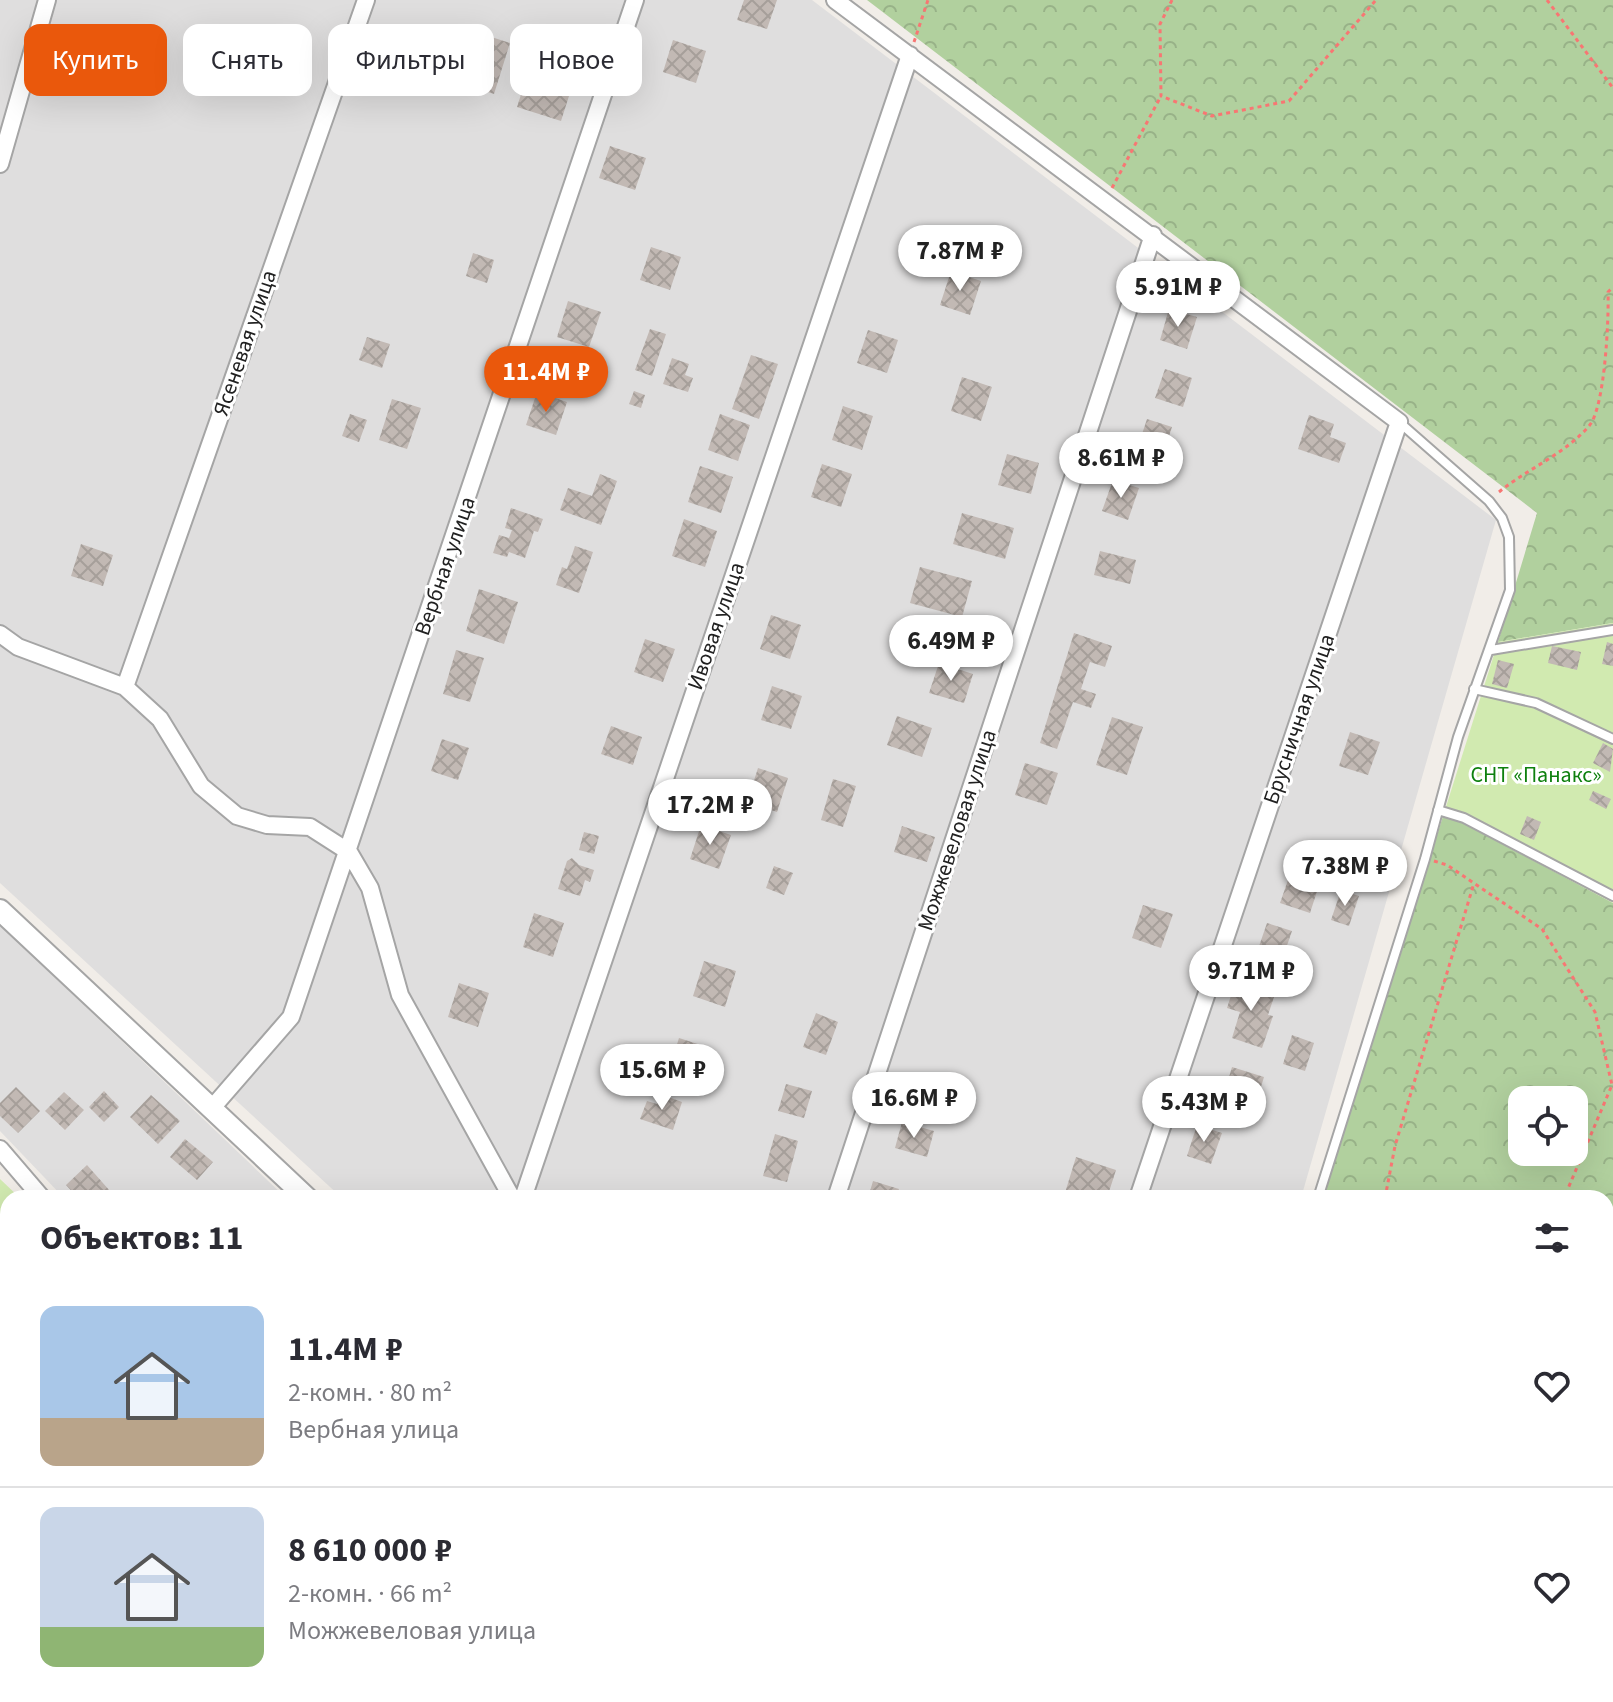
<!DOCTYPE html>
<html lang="ru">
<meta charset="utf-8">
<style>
:root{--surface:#fff;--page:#f7f7f7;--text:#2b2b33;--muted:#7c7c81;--line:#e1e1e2;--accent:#ea580c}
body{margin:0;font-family:"Source Sans 3",sans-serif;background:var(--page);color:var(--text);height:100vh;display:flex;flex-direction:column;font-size:30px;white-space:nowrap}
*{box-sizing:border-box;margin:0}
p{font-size:26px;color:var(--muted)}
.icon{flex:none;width:44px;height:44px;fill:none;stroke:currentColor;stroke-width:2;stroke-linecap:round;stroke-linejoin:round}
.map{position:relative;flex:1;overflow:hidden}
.details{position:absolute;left:0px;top:1190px;width:1614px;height:512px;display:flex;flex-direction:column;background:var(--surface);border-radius:24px 24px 0 0;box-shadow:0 8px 32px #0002}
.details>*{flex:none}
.guide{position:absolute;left:24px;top:24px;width:800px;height:72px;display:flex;gap:16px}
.buttons{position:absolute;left:1508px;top:1086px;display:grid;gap:16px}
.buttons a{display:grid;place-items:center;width:80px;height:80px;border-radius:16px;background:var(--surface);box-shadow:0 8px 32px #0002;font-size:40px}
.price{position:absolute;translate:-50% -68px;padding:0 18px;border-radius:28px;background:#fff;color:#222;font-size:26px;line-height:52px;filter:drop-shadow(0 2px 4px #0008)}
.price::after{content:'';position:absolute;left:50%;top:48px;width:24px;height:18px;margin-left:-12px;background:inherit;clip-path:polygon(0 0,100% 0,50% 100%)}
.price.active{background:var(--accent);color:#fff}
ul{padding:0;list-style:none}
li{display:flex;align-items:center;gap:24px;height:200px;padding:0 40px}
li+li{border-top:2px solid var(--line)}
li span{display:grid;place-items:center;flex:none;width:224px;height:160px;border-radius:16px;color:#555}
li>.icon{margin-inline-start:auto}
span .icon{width:96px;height:96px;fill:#fffc;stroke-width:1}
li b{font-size:34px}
h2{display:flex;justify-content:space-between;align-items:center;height:96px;padding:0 40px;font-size:34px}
.tag{padding:0 28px;border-radius:16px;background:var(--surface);box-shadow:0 8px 32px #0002;font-size:28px;line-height:72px}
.tag.active{background:var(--accent);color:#fff}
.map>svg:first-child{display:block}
.residential{fill:#dfdede}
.industrial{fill:#eadae8}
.forest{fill:url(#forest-crowns);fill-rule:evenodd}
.garden{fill:#d1eab0}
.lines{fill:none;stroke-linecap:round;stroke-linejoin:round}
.stream{stroke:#aad6de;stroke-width:5}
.building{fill:url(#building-cross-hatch)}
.service-casing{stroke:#a5a5a5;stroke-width:12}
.minor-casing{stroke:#a5a5a5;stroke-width:20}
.tertiary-casing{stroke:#a5a5a5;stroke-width:24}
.path{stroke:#f87673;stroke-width:3;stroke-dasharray:4 4;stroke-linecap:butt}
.service{stroke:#fff;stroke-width:8}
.minor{stroke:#fff;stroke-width:16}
.tertiary{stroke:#fff;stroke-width:20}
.labels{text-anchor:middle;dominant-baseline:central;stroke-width:6;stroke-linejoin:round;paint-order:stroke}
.street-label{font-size:22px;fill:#212121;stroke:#fff}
.park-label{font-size:22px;fill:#0e800e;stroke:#fff}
</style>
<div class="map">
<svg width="1613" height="1702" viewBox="0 0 1613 1702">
<defs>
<pattern id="forest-crowns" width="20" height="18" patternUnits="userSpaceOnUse" patternTransform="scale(2)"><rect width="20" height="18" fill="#b1d09e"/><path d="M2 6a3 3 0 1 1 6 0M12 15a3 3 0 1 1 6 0" fill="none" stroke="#98b288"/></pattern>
<pattern id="building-cross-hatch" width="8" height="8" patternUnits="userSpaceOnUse" patternTransform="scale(2)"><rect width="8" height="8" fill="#c2b9b4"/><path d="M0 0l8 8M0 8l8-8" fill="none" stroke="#a69f9a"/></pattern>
</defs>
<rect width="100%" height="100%" fill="#f1ede8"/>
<path class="residential" d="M0,0H812L1496,520L1301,1198H342L0,883Z
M0,925L286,1198H64L0,1131Z
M8,1689V1694H421L427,1702H4Z
M470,1694H715L708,1702H476Z"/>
<path class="industrial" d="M1606,1329L1613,1332V1702H1274L1277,1694H1606Z"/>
<path class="forest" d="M867,0H1613V623L1498,642L1537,513Z
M1444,813L1613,903V1317L1606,1314V1198H1323ZM1522,1100H1574V1152H1522Z
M0,1321L8,1334V1689L4,1702H0Z"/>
<path class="garden" d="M1613,623V903L1444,813L1498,642Z
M0,1179L20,1198H8V1334L0,1321Z
M734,1694H786L791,1702H727Z
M1148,1694H1277L1274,1702H1145Z"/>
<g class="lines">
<path class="stream" d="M818,1694L822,1702"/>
</g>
<path class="building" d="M744,0H777L767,29L737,20Z
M479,33L510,43L494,94L463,84Z
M673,40L706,51L696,83L663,72Z
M242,43L275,54L265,86L232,75Z
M533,57L577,71L561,121L517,107Z
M610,146L646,158L635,190L599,178Z
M651,247L681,257L670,290L640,280Z
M473,253L494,260L487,283L466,276Z
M951,271L981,281L970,315L940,305Z
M568,301L601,312L589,347L557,337Z
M1169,309L1197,317L1187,349L1160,340Z
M650,329L666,334L652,376L635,370Z
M868,330L898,340L887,373L857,363Z
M367,337L390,344L382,368L359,360Z
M751,355L778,364L759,419L732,409Z
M672,358L689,364L685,375L693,378L688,392L663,384Z
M1165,369L1192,378L1183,407L1155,398Z
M962,377L992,387L981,421L951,411Z
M634,391L645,395L641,408L629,404Z
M537,392L567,402L556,435L526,425Z
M392,399L421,408L407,449L379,440Z
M843,406L873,416L862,450L832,440Z
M350,414L367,420L359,442L342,436Z
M720,414L750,425L738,461L708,450Z
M1309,415L1334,424L1330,437L1346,443L1339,463L1298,449Z
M1147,419L1172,427L1163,454L1138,446Z
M1007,454L1039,463L1031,494L998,485Z
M822,464L852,474L841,507L811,497Z
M700,466L733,477L721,513L688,502Z
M600,474L617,481L601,525L560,510L568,488L592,496Z
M1113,480L1139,488L1128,520L1102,511Z
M511,508L543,519L538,532L534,531L525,558L509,552L507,557L493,553L499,535L509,538L512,530L505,528Z
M962,513L1014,528L1005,559L953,544Z
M684,519L717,531L705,567L672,556Z
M81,544L113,555L103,586L71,576Z
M575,546L593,552L579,593L556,585L562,567L567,569Z
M1100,551L1136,560L1130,584L1094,575Z
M920,567L972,581L962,617L910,603Z
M479,589L518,602L504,644L466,631Z
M771,615L801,625L790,659L760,649Z
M1074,633L1112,646L1105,667L1090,662L1081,689L1096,694L1091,708L1073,702L1057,749L1040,743Z
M645,639L675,649L663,682L634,672Z
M1607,642L1613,644V666L1602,664Z
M1552,646L1581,652L1577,670L1548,663Z
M456,650L484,658L470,702L443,694Z
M1498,660L1514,664L1507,688L1492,684Z
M939,663L973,674L964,703L929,693Z
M772,686L802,696L791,729L761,720Z
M897,716L932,728L922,757L887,745Z
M1112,717L1143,727L1127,775L1096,765Z
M611,726L642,737L633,765L601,754Z
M1350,732L1380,742L1368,775L1339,766Z
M442,739L469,748L458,780L431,771Z
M1603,743L1613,749L1610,772L1593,763Z
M1025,763L1058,773L1047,805L1015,795Z
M758,768L788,778L777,812L747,802Z
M833,779L856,786L843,827L821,820Z
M1593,791L1611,799L1606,809L1589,800Z
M1527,816L1541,822L1534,840L1520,834Z
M701,825L731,835L719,869L690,859Z
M902,826L935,837L927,862L894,852Z
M584,832L599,836L594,854L579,850Z
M572,858L579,865L594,870L590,882L585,880L580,896L558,889L567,861Z
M1294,863L1323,873L1310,913L1280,903Z
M774,866L793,873L784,895L766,888Z
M1341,890L1359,896L1349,926L1331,920Z
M1143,905L1173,914L1161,948L1132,938Z
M534,913L564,923L553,957L523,947Z
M1267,923L1292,931L1281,963L1256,955Z
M704,961L736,971L725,1007L693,996Z
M1236,980L1275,994L1268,1015L1273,1016L1262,1048L1232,1038L1240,1012L1227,1008Z
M459,983L489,993L478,1027L448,1017Z
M816,1013L838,1022L826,1055L803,1047Z
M1292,1035L1314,1043L1305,1071L1283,1064Z
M679,1038L710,1048L699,1080L669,1070Z
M1232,1067L1264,1077L1256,1103L1224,1094Z
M786,1084L812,1091L804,1118L778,1111Z
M16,1087L40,1111L18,1133L0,1116V1103Z
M104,1091L119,1107L104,1122L89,1107Z
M64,1092L84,1110L65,1130L45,1111Z
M660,1094L682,1102L673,1130L640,1119L647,1101L657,1104Z
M151,1095L180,1121L158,1144L130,1117Z
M902,1122L934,1131L927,1157L895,1148Z
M1197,1125L1222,1133L1211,1164L1187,1156Z
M775,1134L798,1141L787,1182L763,1176Z
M185,1139L213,1162L197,1180L170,1157Z
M1076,1157L1116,1170L1107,1198L1064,1196Z
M87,1165L110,1191L103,1198H78L66,1185Z
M873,1181L899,1189L896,1198H868Z
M370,1694H398L403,1702H374Z
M1277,1694H1292L1290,1702H1274Z
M1316,1694H1338L1337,1698L1347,1702H1314Z
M1380,1694H1409L1415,1697L1412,1702H1389L1378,1697Z
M1475,1694H1488L1505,1702H1471Z"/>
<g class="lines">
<g class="service-casing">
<path id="service" d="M1491,650L1613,630
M1474,689L1536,703L1613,739
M1438,810L1464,818L1613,896
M1318,1198L1425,859L1458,737L1510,590L1509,537L1502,518L1489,501L1399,422
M1606,1478L1613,1480
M1133,1702L1137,1694
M1209,1702L1211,1694
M1300,1702L1303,1694
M1520,1702L1521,1694
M1612,1702L1613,1701"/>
</g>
<g class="minor-casing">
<path id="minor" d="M835,0L1399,422L1138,1198
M0,164L47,0
M0,634L18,647L125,687L160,719L201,786L237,816L267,825L310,827L349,852L370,888L400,995L512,1198
M125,687L366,0
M212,1108L291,1017L635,0
M0,1149L42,1198
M523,1198L910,55
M836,1198L1153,235
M445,1694L452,1702
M719,1702L726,1694
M934,1702L941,1694"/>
</g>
<g class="tertiary-casing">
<path id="tertiary" d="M0,910L307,1198
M803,1694L808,1702"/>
</g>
<path class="path" d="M1172,0L1160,24L1161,96L1212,116L1289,101L1376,0
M1547,0L1613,88
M914,42L928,0
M1112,188L1161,96
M1499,492C1527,469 1565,454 1589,426C1605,408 1609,318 1608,292L1613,287
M1434,861L1447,865L1542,929L1595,1012L1612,1085L1564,1198
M1385,1198L1395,1146L1474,883
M1606,1237L1613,1238
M1606,1319L1613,1323"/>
<use href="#service" class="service"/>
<use href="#minor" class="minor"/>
<use href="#tertiary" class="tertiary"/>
</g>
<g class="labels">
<g class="street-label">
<text transform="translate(245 343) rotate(-71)">Ясеневая улица</text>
<text transform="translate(445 566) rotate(-71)">Вербная улица</text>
<text transform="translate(716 626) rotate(-71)">Ивовая улица</text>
<text transform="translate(1299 719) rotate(-71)">Брусничная улица</text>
<text transform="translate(957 830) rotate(-72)">Можжевеловая улица</text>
</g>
<g class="park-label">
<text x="1536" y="775">СНТ «Панакс»</text>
</g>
</g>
</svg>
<div class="buttons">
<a><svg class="icon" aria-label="locate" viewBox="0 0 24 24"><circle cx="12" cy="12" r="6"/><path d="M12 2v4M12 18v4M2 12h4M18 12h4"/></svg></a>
</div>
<b class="price" style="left:960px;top:293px">7.87M ₽</b>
<b class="price" style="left:1178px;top:329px">5.91M ₽</b>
<b class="price active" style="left:546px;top:414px">11.4M ₽</b>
<b class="price" style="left:1121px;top:500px">8.61M ₽</b>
<b class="price" style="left:951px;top:683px">6.49M ₽</b>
<b class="price" style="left:710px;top:847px">17.2M ₽</b>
<b class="price" style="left:1345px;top:908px">7.38M ₽</b>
<b class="price" style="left:1251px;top:1013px">9.71M ₽</b>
<b class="price" style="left:662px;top:1112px">15.6M ₽</b>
<b class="price" style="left:914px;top:1140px">16.6M ₽</b>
<b class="price" style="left:1204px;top:1144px">5.43M ₽</b>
<div class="guide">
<a class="tag active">Купить</a>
<a class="tag">Снять</a>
<a class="tag">Фильтры</a>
<a class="tag">Новое</a>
</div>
<section class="details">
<h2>Объектов: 11<svg class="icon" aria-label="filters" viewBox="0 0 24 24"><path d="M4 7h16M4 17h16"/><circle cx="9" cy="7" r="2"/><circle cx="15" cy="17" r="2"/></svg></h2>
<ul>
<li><span style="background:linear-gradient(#a9c7e8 70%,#b9a48a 0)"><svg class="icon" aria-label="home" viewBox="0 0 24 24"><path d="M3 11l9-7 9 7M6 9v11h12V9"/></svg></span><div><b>11.4M ₽</b><p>2-комн. · 80 m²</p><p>Вербная улица</p></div><svg class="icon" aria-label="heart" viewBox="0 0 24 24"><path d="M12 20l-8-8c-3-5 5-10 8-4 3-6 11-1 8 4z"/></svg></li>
<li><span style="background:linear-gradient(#c9d6e8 75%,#8fb573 0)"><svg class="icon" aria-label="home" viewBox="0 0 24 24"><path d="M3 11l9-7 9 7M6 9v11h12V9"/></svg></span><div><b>8 610 000 ₽</b><p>2-комн. · 66 m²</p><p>Можжевеловая улица</p></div><svg class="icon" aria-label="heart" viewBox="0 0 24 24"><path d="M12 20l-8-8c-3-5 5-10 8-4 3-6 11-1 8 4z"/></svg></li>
</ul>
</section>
</div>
